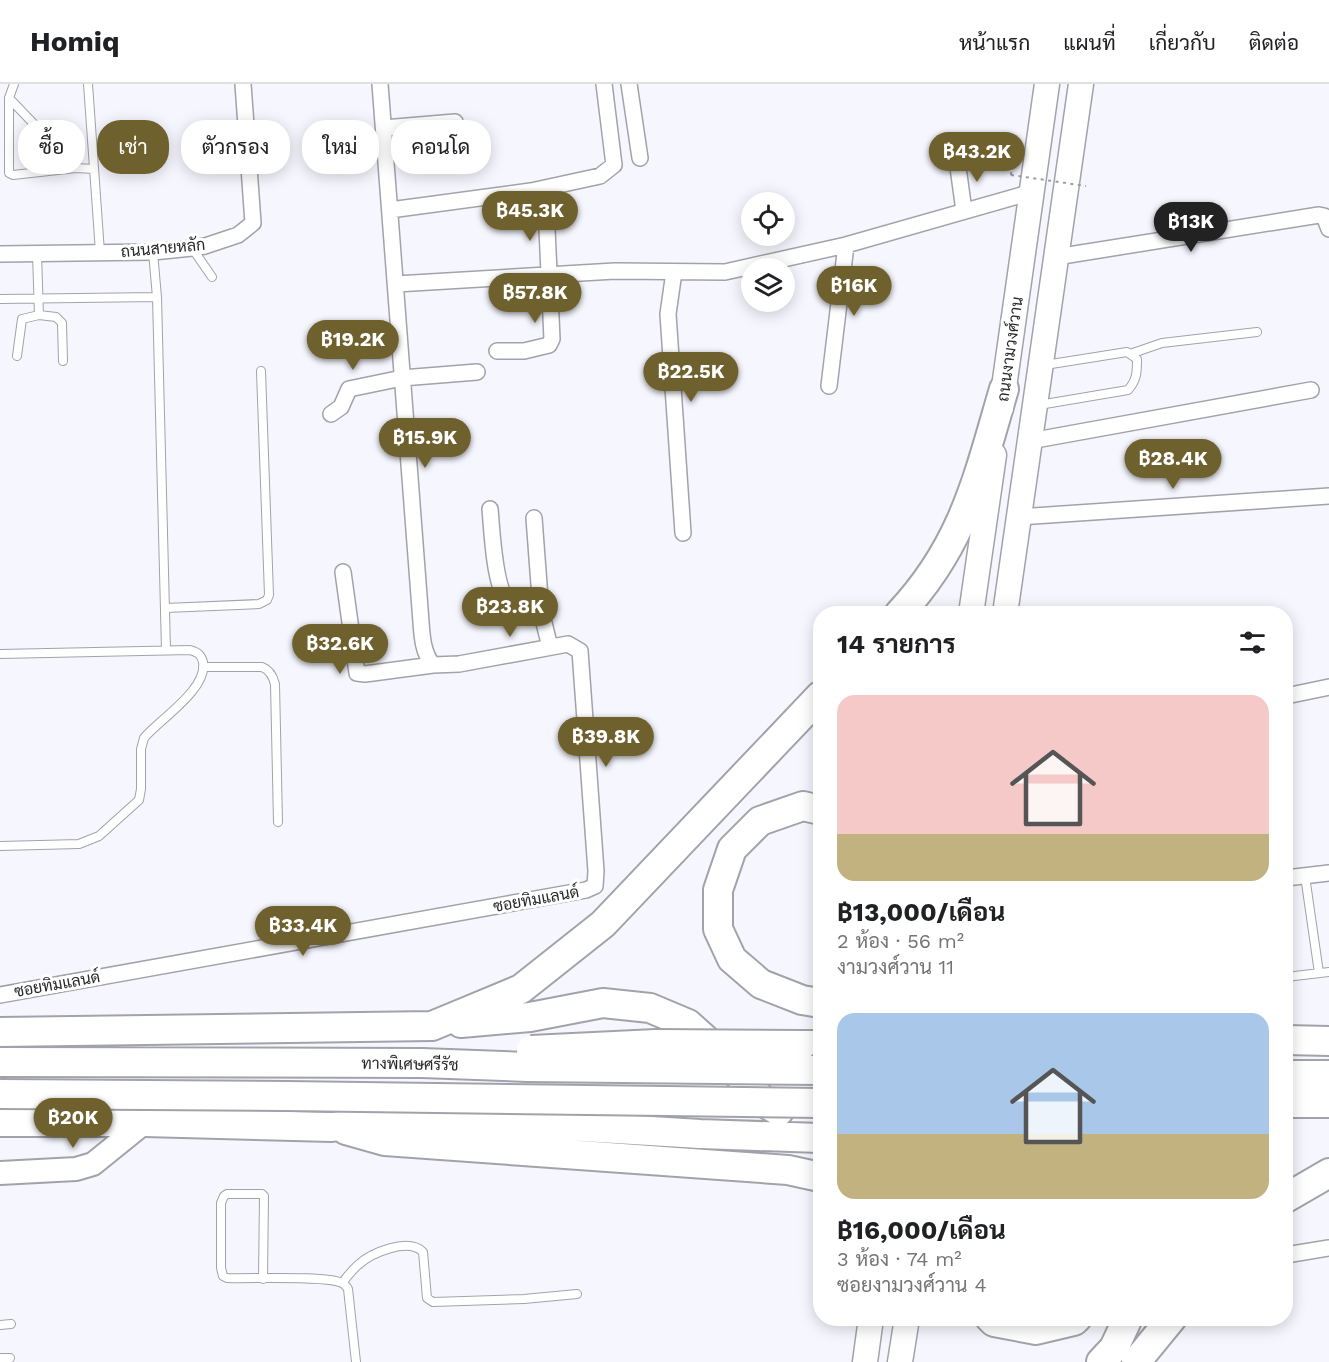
<!DOCTYPE html>
<html lang="th">
<meta charset="utf-8">
<style>
:root{--surface:#fff;--page:#f2f2f2;--text:#202124;--muted:#757577;--line:#e0e0e0;--accent:#6f612e}
body{margin:0;font-family:"Work Sans",Sarabun,sans-serif;background:var(--page);color:var(--text);height:100vh;display:flex;flex-direction:column;font-size:22px;white-space:nowrap}
*{box-sizing:border-box;margin:0}
p{font-size:20px;color:var(--muted)}
.icon{flex:none;width:33px;height:33px;fill:none;stroke:currentColor;stroke-width:2;stroke-linecap:round;stroke-linejoin:round}
.map{position:relative;flex:1;overflow:hidden}
.side{position:absolute;left:813px;top:522px;width:480px;height:720px;display:flex;flex-direction:column;background:var(--surface);border-radius:24px;box-shadow:0 3px 15px #0003}
.side>*{flex:none}
.banner{position:absolute;left:18px;top:36px;width:570px;height:54px;display:flex;gap:12px}
.tools{position:absolute;left:741px;top:108px;display:grid;gap:12px}
.tools a{display:grid;place-items:center;width:54px;height:54px;border-radius:50%;background:var(--surface);box-shadow:0 3px 15px #0003;font-size:30px}
.price{position:absolute;translate:-50% -51px;padding:0 14px;border-radius:21px;background:var(--accent);color:#fff;font-size:20px;line-height:39px;filter:drop-shadow(0 2px 3px #0008)}
.price::after{content:'';position:absolute;left:50%;top:36px;width:18px;height:14px;margin-left:-9px;background:inherit;clip-path:polygon(0 0,100% 0,50% 100%)}
.price.on{background:#222;color:#fff}
ul{padding:0;list-style:none}
li{display:grid;align-content:center;gap:12px;height:318px;padding:0 24px}
li span{display:grid;place-items:center;height:186px;border-radius:18px;color:#555}
li>.icon{margin-inline-start:auto}
span .icon{width:108px;height:108px;fill:#fffc;stroke-width:1}
li b{font-size:26px}
h2{display:flex;justify-content:space-between;align-items:center;height:72px;padding:0 24px;font-size:26px}
.pill{padding:0 21px;border-radius:24px;background:var(--surface);box-shadow:0 3px 15px #0003;font-size:21px;line-height:54px}
.pill.on{background:var(--accent);color:#fff}
header{display:flex;align-items:center;gap:36px;box-sizing:border-box;height:84px;padding:0 30px;background:var(--surface);border-bottom:2px solid var(--line)}
header strong{font-size:28px}
nav{display:flex;gap:33px;margin-inline-start:auto;font-size:21px}
.map>svg:first-child{display:block}
.lines{fill:none;stroke-linecap:round;stroke-linejoin:round}
.lane-casing{stroke:#a2a3aa;stroke-width:10}
.street-casing{stroke:#a2a3aa;stroke-width:18}
.secondary-casing{stroke:#a2a3aa;stroke-width:26}
.primary-casing{stroke:#a2a3aa;stroke-width:27}
.highway-casing{stroke:#a2a3aa;stroke-width:32}
.path{stroke:#9b9ca1;stroke-width:2;stroke-dasharray:3 4.5;stroke-linecap:butt}
.lane{stroke:#fff;stroke-width:8}
.street{stroke:#fff;stroke-width:15}
.secondary{stroke:#fff;stroke-width:22}
.primary{stroke:#fff;stroke-width:24}
.highway{stroke:#fff;stroke-width:28}
.highway-bridge-casing{stroke:#a2a3aa;stroke-width:32;stroke-linecap:butt}
.path-bridge{stroke:#9b9ca1;stroke-width:2;stroke-dasharray:3 4.5;stroke-linecap:butt}
.highway-bridge{stroke:#fff;stroke-width:28}
.labels{text-anchor:middle;dominant-baseline:central;stroke-width:6;stroke-linejoin:round;paint-order:stroke}
.street-label{font-size:16px;fill:#28282b;stroke:#fff}
</style>
<header>
<strong>Homiq</strong>
<nav><a>หน้าแรก</a><a>แผนที่</a><a>เกี่ยวกับ</a><a>ติดต่อ</a></nav>
</header>
<div class="map">
<svg width="1329" height="1278" viewBox="0 0 1329 1278">
<rect width="100%" height="100%" fill="#f6f7fe"/>
<g class="lines">
<g class="lane-casing">
<path id="lane" d="M14,0L9,14L76,84L94,85
M88,0L100,168
M9,14V89L13,91L76,84
M192,164L212,193
M153,168L157,213
M37,170L39,231L56,233L62,239L63,277
M0,215L157,213L166,566
M1130,270L1162,259L1257,248
M17,272L22,235L39,231
M1039,321L1128,306C1137,296 1137,288 1137,275L1127,268L1045,281
M166,524L259,520L267,516L269,511L261,287
M0,570L190,566C197,568 201,570 203,578C208,605 160,635 144,654L141,665V705L139,716L99,752L79,760L0,762
M203,583H262C270,586 273,592 275,600L278,738
M1305,792L1319,889
M1286,893L1329,888
M263,1195L264,1112L262,1110H227L224,1112L221,1119V1184L223,1192L227,1194C248,1195 327,1191 342,1199C343,1199 347,1203 348,1205L356,1278
M342,1199C347,1193 352,1186 358,1181C371,1169 408,1153 423,1168L427,1214L433,1218L524,1215L577,1210
M0,1241L11,1240
M0,1274H10"/>
</g>
<g class="street-casing">
<path id="street" d="M380,0L421,538C422,553 423,569 433,581
M629,0L640,74
M384,44L455,38
M957,76L964,127
M390,126L531,107L600,92L614,81L604,0
M0,170L153,168L192,164L205,162L238,151L253,139L243,0
M1056,173L1319,131L1324,132L1329,145
M674,188L668,230L683,449
M396,200L615,187L725,188L846,161L1032,108
M497,267H524L549,261L552,255L546,123
M829,302L846,161
M331,330L341,323L349,305L402,294L477,288
M1030,357L1311,306
M490,425C492,445 494,508 510,519C518,526 531,526 541,527L550,563
M1019,433L1329,412
M534,434L541,527
M1286,612L1329,603
M1286,794L1329,789
M0,911L586,806L595,802L596,787L580,567L568,560L459,580L433,581L365,590L357,589L343,488
M1286,1171L1329,1164"/>
</g>
<g class="secondary-casing">
<path id="secondary" d="M0,1089L76,1085L93,1080L145,1038"/>
</g>
<g class="primary-casing">
<path id="primary" d="M1001,324L1047,0
M971,530L994,371
M1005,530L1081,0
M865,1278L871,1234
M900,1278L907,1234"/>
</g>
<g class="highway-casing">
<path id="highway" d="M899,530C964,461 978,393 1004,305
M820,726L803,722L760,737L732,765L718,806V845L732,875L761,900L802,916L820,919
M461,939L530,933L603,919L650,924L688,940L708,958L765,1019L779,1027
M0,948L432,942L521,905L603,840L820,612
M1286,956L1329,957
M802,961H820
M0,978L422,979
M1286,991H1329
M1286,1019H1329
M0,1038H145L332,1043L388,1035H452L700,1050L820,1054
M346,1046L385,1057L788,1086L820,1093
M1286,1114L1329,1089
M990,1234L994,1238L1036,1246L1074,1237L1077,1234
M1101,1278L1114,1264L1128,1234
M1136,1278L1172,1234"/>
</g>
<path class="path" d="M1011,91L1015,58H1018"/>
<use href="#lane" class="lane"/>
<use href="#street" class="street"/>
<use href="#secondary" class="secondary"/>
<use href="#primary" class="primary"/>
<use href="#highway" class="highway"/>
<g class="highway-bridge-casing">
<path id="highway-bridge" d="M531,966L656,960L802,961
M422,979L527,983L820,986
M0,1010L287,1012L820,1019"/>
</g>
<path class="path-bridge" d="M1011,91L1086,102"/>
<use href="#highway-bridge" class="highway-bridge"/>
</g>
<g class="labels">
<g class="street-label">
<text transform="translate(163 164) rotate(-5)">ถนนสายหลัก</text>
<text transform="translate(1010 265) rotate(-82)">ถนนงามวงศ์วาน</text>
<text transform="translate(536 815) rotate(-10)">ซอยทิมแลนด์</text>
<text transform="translate(57 900) rotate(-10)">ซอยทิมแลนด์</text>
<text transform="translate(410 980) rotate(1)">ทางพิเศษศรีรัช</text>
</g>
</g>
</svg>
<div class="tools">
<a><svg class="icon" aria-label="locate" viewBox="0 0 24 24"><circle cx="12" cy="12" r="6"/><path d="M12 2v4M12 18v4M2 12h4M18 12h4"/></svg></a>
<a><svg class="icon" aria-label="layers" viewBox="0 0 24 24"><path d="M12 4l9 5-9 5-9-5zM3 14l9 5 9-5"/></svg></a>
</div>
<b class="price" style="left:977px;top:99px">฿43.2K</b>
<b class="price" style="left:530px;top:158px">฿45.3K</b>
<b class="price on" style="left:1191px;top:169px">฿13K</b>
<b class="price" style="left:854px;top:233px">฿16K</b>
<b class="price" style="left:535px;top:240px">฿57.8K</b>
<b class="price" style="left:353px;top:287px">฿19.2K</b>
<b class="price" style="left:691px;top:319px">฿22.5K</b>
<b class="price" style="left:425px;top:385px">฿15.9K</b>
<b class="price" style="left:1173px;top:406px">฿28.4K</b>
<b class="price" style="left:510px;top:554px">฿23.8K</b>
<b class="price" style="left:340px;top:591px">฿32.6K</b>
<b class="price" style="left:606px;top:684px">฿39.8K</b>
<b class="price" style="left:303px;top:873px">฿33.4K</b>
<b class="price" style="left:73px;top:1065px">฿20K</b>
<div class="banner">
<a class="pill">ซื้อ</a>
<a class="pill on">เช่า</a>
<a class="pill">ตัวกรอง</a>
<a class="pill">ใหม่</a>
<a class="pill">คอนโด</a>
</div>
<section class="side">
<h2>14 รายการ<svg class="icon" aria-label="filters" viewBox="0 0 24 24"><path d="M4 7h16M4 17h16"/><circle cx="9" cy="7" r="2"/><circle cx="15" cy="17" r="2"/></svg></h2>
<ul>
<li><span style="background:linear-gradient(#f6c9c9 75%,#c2b280 0)"><svg class="icon" aria-label="home" viewBox="0 0 24 24"><path d="M3 11l9-7 9 7M6 9v11h12V9"/></svg></span><div><b>฿13,000/เดือน</b><p>2 ห้อง · 56 m²</p><p>งามวงศ์วาน 11</p></div></li>
<li><span style="background:linear-gradient(#a9c7e8 65%,#c2b280 0)"><svg class="icon" aria-label="home" viewBox="0 0 24 24"><path d="M3 11l9-7 9 7M6 9v11h12V9"/></svg></span><div><b>฿16,000/เดือน</b><p>3 ห้อง · 74 m²</p><p>ซอยงามวงศ์วาน 4</p></div></li>
</ul>
</section>
</div>
